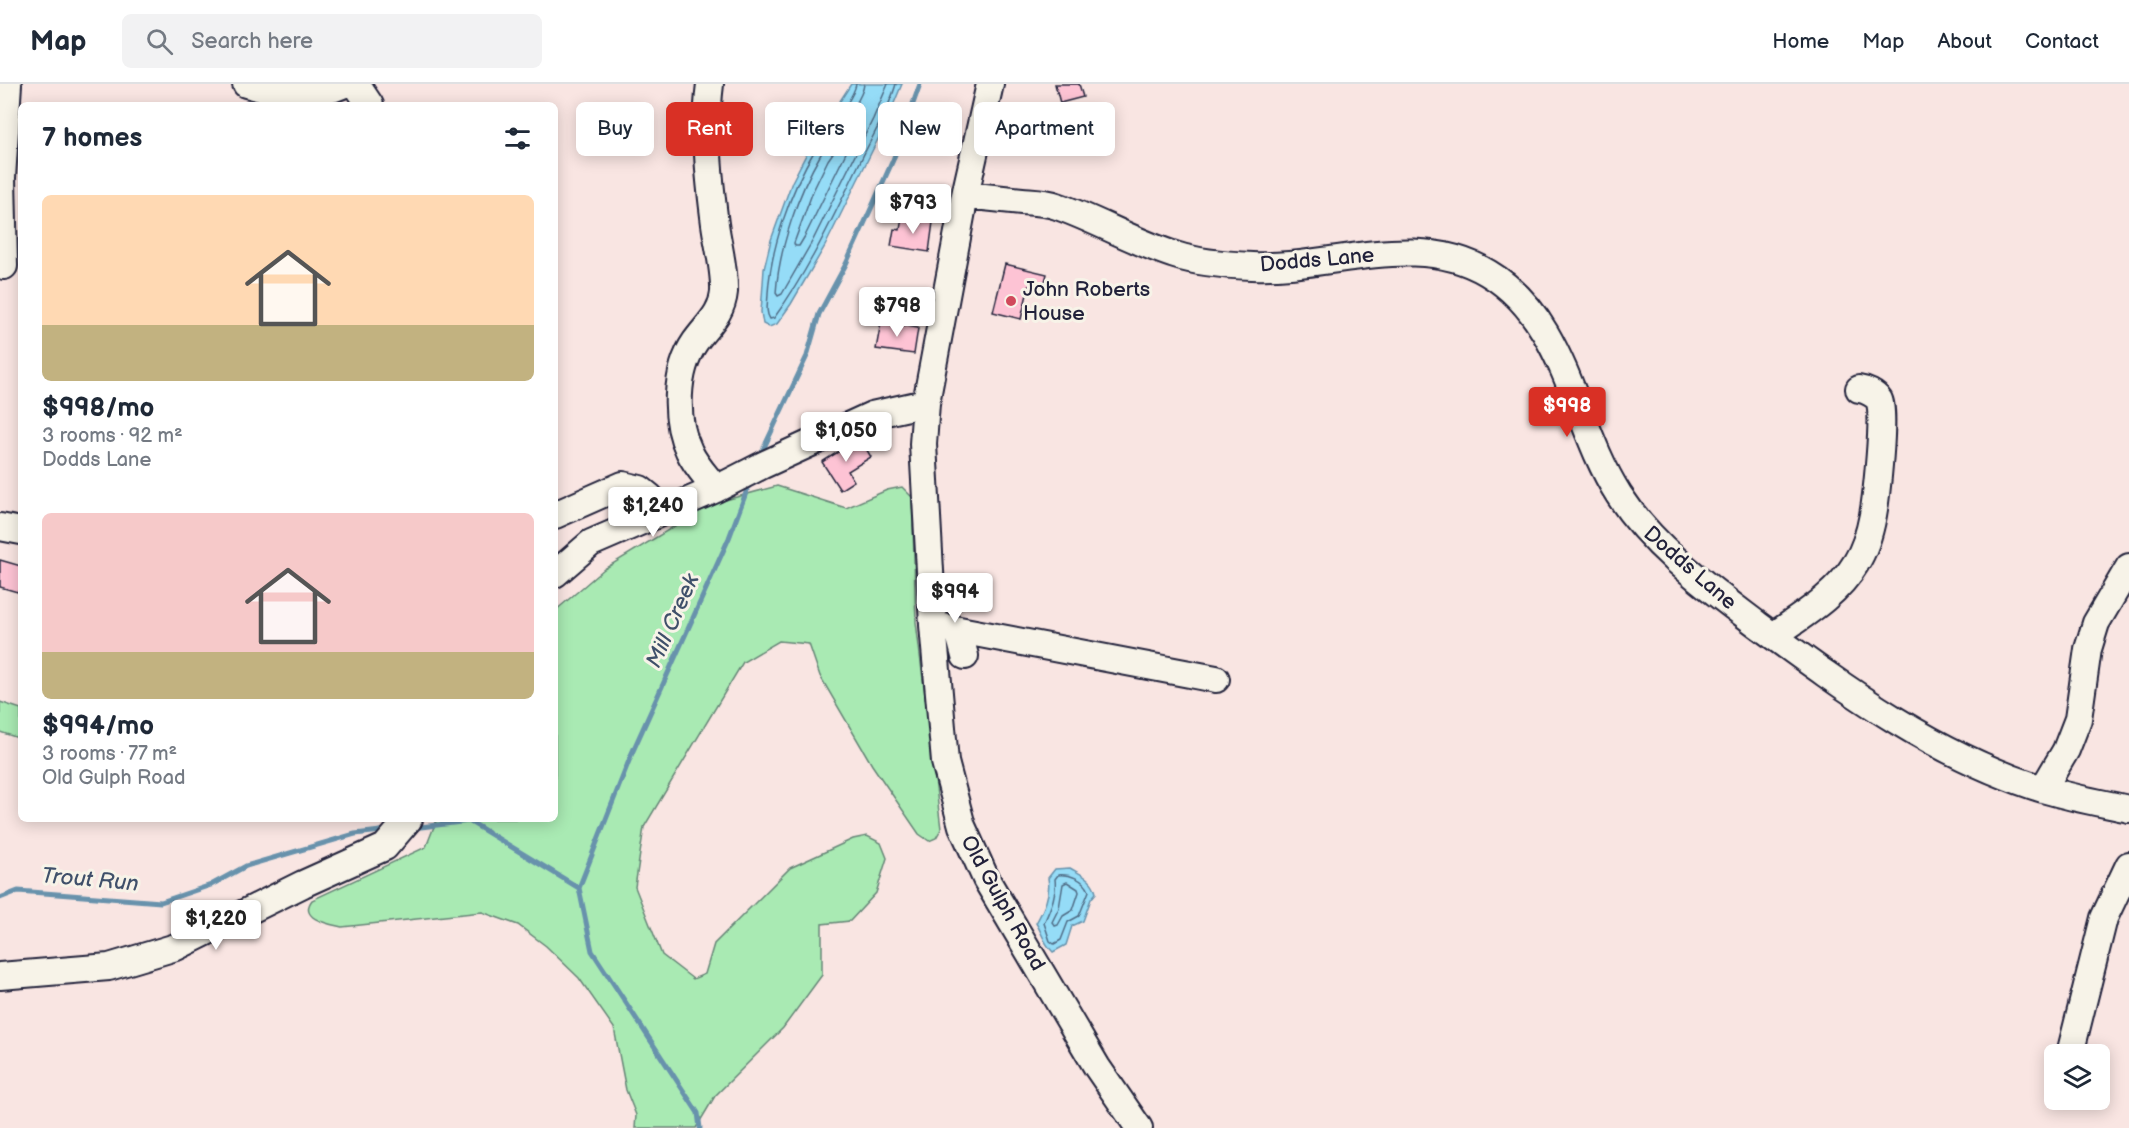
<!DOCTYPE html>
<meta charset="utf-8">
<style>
:root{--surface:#fff;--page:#f2f2f3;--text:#1f2937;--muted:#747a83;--line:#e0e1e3;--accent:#d93025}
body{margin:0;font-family:"Balsamiq Sans",sans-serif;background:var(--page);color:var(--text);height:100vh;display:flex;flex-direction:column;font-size:22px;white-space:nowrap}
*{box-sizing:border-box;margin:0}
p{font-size:20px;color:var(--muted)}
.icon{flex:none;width:33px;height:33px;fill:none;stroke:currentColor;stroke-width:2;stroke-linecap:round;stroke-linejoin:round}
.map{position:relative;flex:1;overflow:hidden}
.drawer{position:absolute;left:18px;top:18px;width:540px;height:720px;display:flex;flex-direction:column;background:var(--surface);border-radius:9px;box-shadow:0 3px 15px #0003}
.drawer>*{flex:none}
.guide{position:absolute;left:576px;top:18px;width:570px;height:54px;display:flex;gap:12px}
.tools{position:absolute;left:2044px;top:960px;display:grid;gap:12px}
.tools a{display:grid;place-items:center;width:66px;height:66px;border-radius:9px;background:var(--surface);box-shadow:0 3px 15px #0003;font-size:30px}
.price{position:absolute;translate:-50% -51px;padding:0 14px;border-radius:6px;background:#fff;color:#222;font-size:20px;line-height:39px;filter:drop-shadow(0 2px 3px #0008)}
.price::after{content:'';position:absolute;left:50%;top:36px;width:18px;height:14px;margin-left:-9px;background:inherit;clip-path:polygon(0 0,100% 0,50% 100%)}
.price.active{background:var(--accent);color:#fff}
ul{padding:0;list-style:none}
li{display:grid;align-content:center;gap:12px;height:318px;padding:0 24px}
li span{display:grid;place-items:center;height:186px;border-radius:9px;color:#555}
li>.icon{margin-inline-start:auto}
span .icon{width:108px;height:108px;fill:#fffc;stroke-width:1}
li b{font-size:26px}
h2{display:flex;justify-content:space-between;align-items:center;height:72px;padding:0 24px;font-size:26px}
.tag{padding:0 21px;border-radius:9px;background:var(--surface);box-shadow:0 3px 15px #0003;font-size:21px;line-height:54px}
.tag.active{background:var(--accent);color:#fff}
header{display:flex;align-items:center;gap:36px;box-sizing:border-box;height:84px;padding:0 30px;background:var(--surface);border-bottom:2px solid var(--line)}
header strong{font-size:28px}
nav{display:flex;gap:33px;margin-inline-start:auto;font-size:21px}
.search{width:420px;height:54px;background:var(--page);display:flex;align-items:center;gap:15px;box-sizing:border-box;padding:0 21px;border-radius:9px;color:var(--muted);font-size:22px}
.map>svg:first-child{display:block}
.green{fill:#a9eab3;stroke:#668677;stroke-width:1.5}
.water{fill:#95dcf7;stroke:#6792ac;stroke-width:1.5}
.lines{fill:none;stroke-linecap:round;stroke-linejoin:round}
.shore{stroke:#506c86;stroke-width:1.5}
.stream{stroke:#6792ac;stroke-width:5}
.building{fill:#fdc3d4;stroke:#22223b;stroke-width:1.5}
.minor-casing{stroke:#22223b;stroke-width:30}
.minor{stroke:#f7f3e8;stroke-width:26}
.poi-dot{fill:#d1495b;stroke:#f7f3e8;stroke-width:2}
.labels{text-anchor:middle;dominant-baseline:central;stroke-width:6;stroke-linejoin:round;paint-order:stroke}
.street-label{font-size:21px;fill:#22223b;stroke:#f7f3e8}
.poi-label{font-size:21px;fill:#22223b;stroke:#f7f3e8;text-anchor:start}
.water-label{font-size:22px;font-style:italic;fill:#3f506a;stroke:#f7f3e8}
</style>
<header>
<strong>Map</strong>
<div class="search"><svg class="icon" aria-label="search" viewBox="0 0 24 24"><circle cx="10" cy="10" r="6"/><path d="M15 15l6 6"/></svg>Search here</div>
<nav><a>Home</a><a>Map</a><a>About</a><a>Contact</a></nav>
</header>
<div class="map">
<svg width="2129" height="1044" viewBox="0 0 2129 1044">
<rect width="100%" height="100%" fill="#f9e5e2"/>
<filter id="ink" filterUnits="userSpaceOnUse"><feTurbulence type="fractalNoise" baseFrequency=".0167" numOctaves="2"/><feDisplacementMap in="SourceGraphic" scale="12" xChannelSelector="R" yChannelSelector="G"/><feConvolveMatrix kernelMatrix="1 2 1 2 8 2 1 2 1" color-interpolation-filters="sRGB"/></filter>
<g filter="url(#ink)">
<path class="green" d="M777,402L846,424L887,406L902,403L912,413L916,538L941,745L936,754L929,757L919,750L872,681L820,592L809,560L779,557L743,578L644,743L635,803L662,871L693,895L705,890L714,860L790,784L853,755L867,752L881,759L887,774L876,809L850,837L822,840V891L783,944L715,1012L696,1044H635L636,1031L626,1006L614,944L579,894L546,862L518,841L482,828L342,843C329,840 298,835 312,816L426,763L437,735H555V527L604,485L711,420Z
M0,618L21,625V655L0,648Z"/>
<path class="water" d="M851,0H902L885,41L825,162L791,220L777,240L769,243L763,240L761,228L764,185L771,156L792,98L809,65Z
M1070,784C1082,791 1093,795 1096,809L1091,815L1083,837L1072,842L1066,861L1053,868C1043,859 1043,850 1036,839C1044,825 1051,810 1048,794L1055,785Z"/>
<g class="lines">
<path class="shore" d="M856,0C854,15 824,51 815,66C791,105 771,163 768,209C768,218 765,228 770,235L774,234C810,185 836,127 863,72C874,49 889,25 896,0
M864,0C863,17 831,54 821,70C798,109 779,165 776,209L778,212L782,210L813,156L873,35L888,0
M859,32L862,33V36L805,152L799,162H795L794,159L813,107L828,76Z
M1058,791C1070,790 1084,795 1089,807L1079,832L1068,838L1061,856L1054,860L1050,857L1044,839C1050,825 1057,811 1055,795Z
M1067,798L1078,805L1079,808L1073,826L1063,832L1058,841L1055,842L1052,838L1059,824L1063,800Z"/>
<path class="stream" d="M760,372L807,272L819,230L846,180L893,76L920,0
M413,744L469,737L579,804
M0,814L18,807L161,818L211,801L246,782L355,750L389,746
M700,1044L698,1029L592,867L579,804L632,669L729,454L750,398"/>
</g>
<path class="building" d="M1055,0H1079L1083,13L1060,19Z
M902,133L933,138L929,168L891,162L894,145L900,146Z
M1005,180L1047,190L1043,205L1029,202L1021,235L993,228Z
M881,238L918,244L914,270L876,265Z
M860,354L871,373L848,387L854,397L840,406L822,378Z
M0,476L21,482V509L0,503Z"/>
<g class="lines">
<g class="minor-casing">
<path id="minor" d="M246,0C283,10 307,17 345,0
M356,0L370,21
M710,0C704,47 709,94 715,140C718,162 725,186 724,208C722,230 707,241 695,258C675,287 674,336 689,367C695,381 707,393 716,405
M990,0L965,111L926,319L923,360L933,541L945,678L962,742L986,795L1097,983L1139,1044
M965,111C984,113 1003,115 1022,117C1033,118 1046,118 1057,122C1097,136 1134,158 1175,171C1199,179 1226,181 1252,182C1330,186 1416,145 1488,189C1567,236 1573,340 1619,411C1654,465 1708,503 1758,541C1848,607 1938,673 2046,706C2073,714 2101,719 2129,725
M4,182L2,94L8,0
M555,431L623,401L640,405L650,413L657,429
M0,443L21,447
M555,490L591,459L716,405L763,381L872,331L926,319
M933,541L1216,595
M958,546L965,572
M1773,552C1803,531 1837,511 1856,479C1865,465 1870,447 1873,431C1876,415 1886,327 1879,316C1875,310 1866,306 1859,305
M2043,705L2066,666L2078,635L2088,565L2096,539L2129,483
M0,892L109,883L176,863L303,800L385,763L409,735
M2070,970L2104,834L2129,781"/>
</g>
<use href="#minor" class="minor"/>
</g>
</g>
<circle class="poi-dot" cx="1011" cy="217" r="6"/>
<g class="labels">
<g class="street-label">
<text transform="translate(1317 176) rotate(-5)">Dodds Lane</text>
<text transform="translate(1690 484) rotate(41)">Dodds Lane</text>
<text transform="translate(1003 819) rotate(61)">Old Gulph Road</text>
</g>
<g class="poi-label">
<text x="1023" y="205">John Roberts<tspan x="1023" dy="24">House</tspan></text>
</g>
<g class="water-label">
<text transform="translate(673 537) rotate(-66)">Mill Creek</text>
<text transform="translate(90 796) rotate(5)">Trout Run</text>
</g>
</g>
</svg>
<div class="tools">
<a><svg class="icon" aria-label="layers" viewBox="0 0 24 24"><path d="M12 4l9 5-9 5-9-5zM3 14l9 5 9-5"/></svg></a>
</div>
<b class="price" style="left:913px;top:151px">$793</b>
<b class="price" style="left:897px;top:254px">$798</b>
<b class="price active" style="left:1567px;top:354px">$998</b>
<b class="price" style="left:846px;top:379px">$1,050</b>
<b class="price" style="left:653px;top:454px">$1,240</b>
<b class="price" style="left:955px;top:540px">$994</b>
<b class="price" style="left:216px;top:867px">$1,220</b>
<div class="guide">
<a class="tag">Buy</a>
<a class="tag active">Rent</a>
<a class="tag">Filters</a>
<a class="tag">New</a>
<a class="tag">Apartment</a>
</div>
<section class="drawer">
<h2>7 homes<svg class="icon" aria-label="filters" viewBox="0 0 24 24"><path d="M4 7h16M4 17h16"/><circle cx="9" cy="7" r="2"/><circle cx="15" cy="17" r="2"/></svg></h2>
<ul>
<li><span style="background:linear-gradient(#ffd9b3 70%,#c2b280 0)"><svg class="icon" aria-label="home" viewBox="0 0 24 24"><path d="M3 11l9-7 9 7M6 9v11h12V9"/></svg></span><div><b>$998/mo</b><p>3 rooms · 92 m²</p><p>Dodds Lane</p></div></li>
<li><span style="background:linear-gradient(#f6c9c9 75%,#c2b280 0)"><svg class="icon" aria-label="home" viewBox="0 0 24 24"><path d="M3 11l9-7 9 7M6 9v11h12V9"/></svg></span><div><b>$994/mo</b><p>3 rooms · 77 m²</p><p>Old Gulph Road</p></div></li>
</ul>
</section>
</div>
